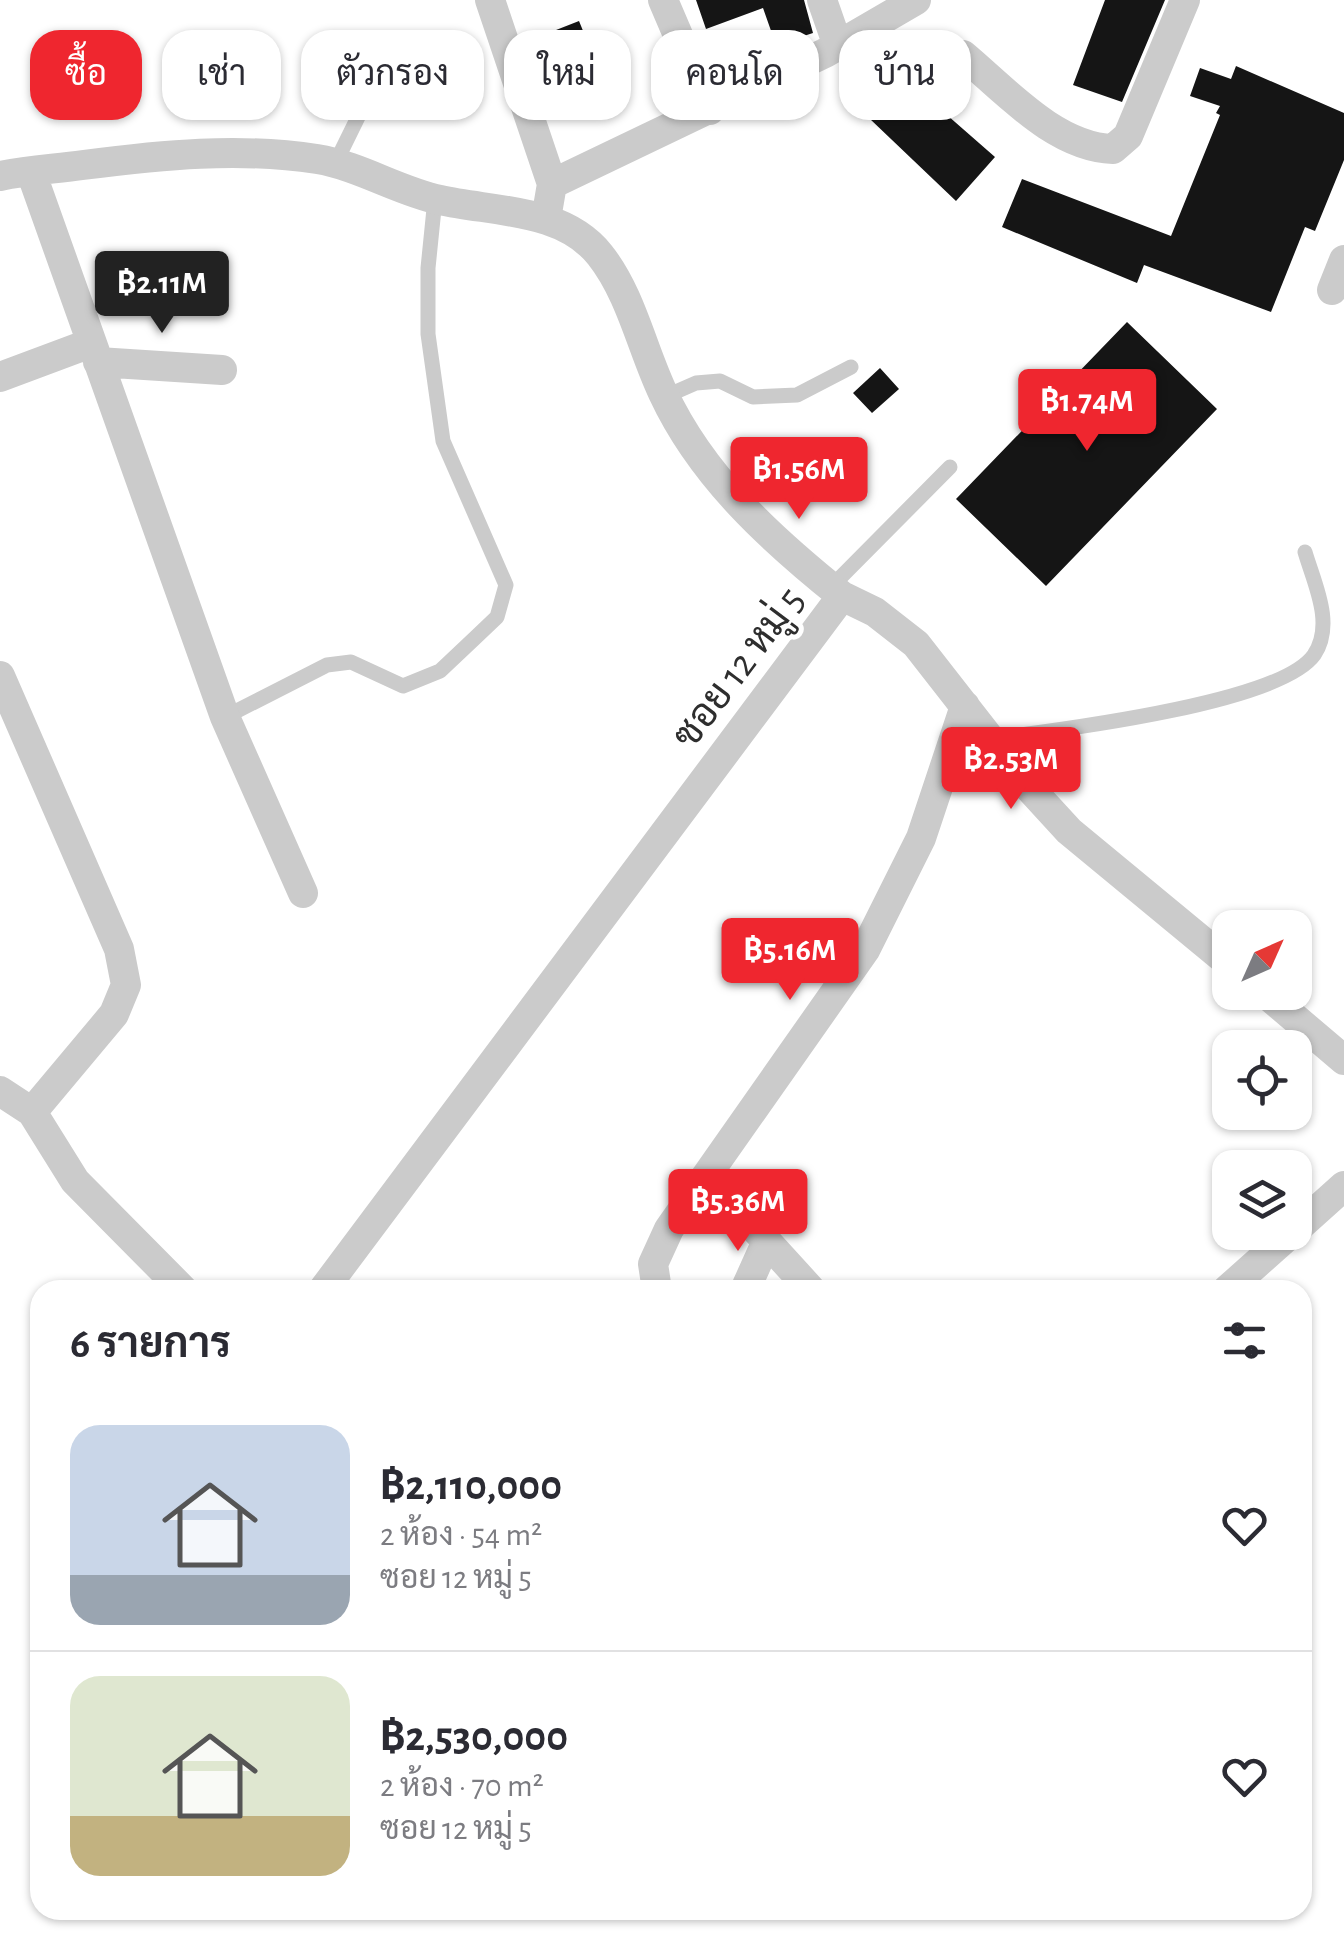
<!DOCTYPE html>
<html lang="th">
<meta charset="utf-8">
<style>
:root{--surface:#fff;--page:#f2f2f3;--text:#2b2b33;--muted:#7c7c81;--line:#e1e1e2;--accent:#ef262f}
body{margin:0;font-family:"Alegreya Sans",Sarabun,sans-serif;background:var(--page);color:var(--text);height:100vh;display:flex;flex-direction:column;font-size:38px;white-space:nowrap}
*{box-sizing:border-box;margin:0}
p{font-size:32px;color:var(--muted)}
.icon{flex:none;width:55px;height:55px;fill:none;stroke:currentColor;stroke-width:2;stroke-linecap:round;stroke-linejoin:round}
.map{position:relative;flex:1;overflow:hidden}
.sheet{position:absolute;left:30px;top:1280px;width:1282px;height:640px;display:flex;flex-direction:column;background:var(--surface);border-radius:30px;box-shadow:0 2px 8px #0004}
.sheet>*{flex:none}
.top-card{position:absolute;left:30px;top:30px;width:1285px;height:90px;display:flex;gap:20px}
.needle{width:65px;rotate:45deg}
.fabs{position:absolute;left:1212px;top:910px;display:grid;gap:20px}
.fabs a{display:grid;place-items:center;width:100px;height:100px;border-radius:20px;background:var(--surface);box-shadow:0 2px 8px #0004;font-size:50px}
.price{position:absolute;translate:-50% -85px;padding:0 22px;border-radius:10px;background:var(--accent);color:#fff;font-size:32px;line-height:65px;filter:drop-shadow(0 2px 5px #0008)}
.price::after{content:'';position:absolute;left:50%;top:60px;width:30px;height:22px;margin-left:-15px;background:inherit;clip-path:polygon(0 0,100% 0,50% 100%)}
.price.active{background:#222;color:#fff}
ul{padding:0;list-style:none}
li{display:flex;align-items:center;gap:30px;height:250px;padding:0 40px}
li+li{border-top:2px solid var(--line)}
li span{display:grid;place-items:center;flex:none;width:280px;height:200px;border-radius:30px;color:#555}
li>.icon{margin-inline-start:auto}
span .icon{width:120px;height:120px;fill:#fffc;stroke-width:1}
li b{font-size:42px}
h2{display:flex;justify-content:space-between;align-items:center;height:120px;padding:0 40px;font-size:42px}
.chip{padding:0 35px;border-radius:30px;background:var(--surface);box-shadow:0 2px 8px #0004;font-size:35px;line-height:90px}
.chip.active{background:var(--accent);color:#fff}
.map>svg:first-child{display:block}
.building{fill:#151515}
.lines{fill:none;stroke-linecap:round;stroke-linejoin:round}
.service{stroke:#cbcbcb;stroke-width:15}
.minor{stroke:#cbcbcb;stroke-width:30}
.labels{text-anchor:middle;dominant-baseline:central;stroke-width:10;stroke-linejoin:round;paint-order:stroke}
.street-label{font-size:40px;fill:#2e2e2e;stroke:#fff}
</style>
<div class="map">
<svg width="1344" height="1952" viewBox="0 0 1344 1952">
<rect width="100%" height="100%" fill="#fff"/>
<path class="building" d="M696,0H804L813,33L776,45L763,8L706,29Z
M1105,0H1165L1122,102L1073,85Z
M579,21L604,82L554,103L528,41Z
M1236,66L1344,113V160L1315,231L1305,227L1271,312L1144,265L1137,283L1002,227L1022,179L1171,236L1220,115L1216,113L1220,106L1190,96L1200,68L1231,79Z
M910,75L949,112L947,115L995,157L956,201L870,119Z
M1127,322L1217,409L1046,586L956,499Z
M880,368L899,389L872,413L853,393Z"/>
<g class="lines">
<path class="service" d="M335,164L362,109L382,86
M664,397L696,383L720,381L753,397L797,395L851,367
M831,587L950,467
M225,717L327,665L351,662L403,686L440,671L476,637L497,617L506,585L443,441L428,334V268L435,199
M990,739C1053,731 1279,704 1314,655C1335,624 1314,583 1305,552"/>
<path class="minor" d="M490,0L552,184
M663,0L710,110
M822,0L838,46
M963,55C1006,91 1055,147 1113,149L1128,136L1185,0
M31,172L225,717L303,893
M0,176C27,170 55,169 83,165C161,155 239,147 317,159C360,166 398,191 440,200C493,212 563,208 600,255C631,294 642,349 663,393C702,477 772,540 842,596L323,1290
M546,219L552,184L825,53L916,0
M1332,290L1344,260
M98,362L222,370
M0,377L91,343
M842,596L875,612L916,644L1023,781L1069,831L1230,964
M0,676L119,949L126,985L114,1014L32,1112
M1264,992L1344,1060
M0,1091L32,1112L75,1181L183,1290
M709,1178L811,1290
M1295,1230L1344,1186
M657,1290L653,1264L669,1229L865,950L921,838L965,706
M745,1290L767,1241
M1227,1290L1292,1232"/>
</g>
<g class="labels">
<g class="street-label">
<text transform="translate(739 668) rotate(-53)">ซอย 12 หมู่ 5</text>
</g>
</g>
</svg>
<div class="fabs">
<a><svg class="needle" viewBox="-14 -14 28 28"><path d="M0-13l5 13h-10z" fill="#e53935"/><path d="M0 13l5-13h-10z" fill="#7c7c81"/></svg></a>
<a><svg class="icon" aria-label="locate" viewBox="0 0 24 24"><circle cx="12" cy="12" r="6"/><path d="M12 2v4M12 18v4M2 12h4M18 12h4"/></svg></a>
<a><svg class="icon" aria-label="layers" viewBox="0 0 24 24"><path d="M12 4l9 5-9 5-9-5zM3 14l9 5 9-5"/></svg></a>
</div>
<b class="price active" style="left:162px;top:336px">฿2.11M</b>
<b class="price" style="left:1087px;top:454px">฿1.74M</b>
<b class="price" style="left:799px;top:522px">฿1.56M</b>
<b class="price" style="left:1011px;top:812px">฿2.53M</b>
<b class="price" style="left:790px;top:1003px">฿5.16M</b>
<b class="price" style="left:738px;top:1254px">฿5.36M</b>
<div class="top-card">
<a class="chip active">ซื้อ</a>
<a class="chip">เช่า</a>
<a class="chip">ตัวกรอง</a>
<a class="chip">ใหม่</a>
<a class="chip">คอนโด</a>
<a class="chip">บ้าน</a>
</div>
<section class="sheet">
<h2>6 รายการ<svg class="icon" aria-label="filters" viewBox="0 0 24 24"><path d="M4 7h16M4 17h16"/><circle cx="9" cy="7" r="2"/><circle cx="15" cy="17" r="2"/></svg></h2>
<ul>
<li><span style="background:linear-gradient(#c9d6e8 75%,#9aa5b1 0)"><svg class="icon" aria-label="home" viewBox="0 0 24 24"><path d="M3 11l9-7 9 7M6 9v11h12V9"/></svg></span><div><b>฿2,110,000</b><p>2 ห้อง · 54 m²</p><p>ซอย 12 หมู่ 5</p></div><svg class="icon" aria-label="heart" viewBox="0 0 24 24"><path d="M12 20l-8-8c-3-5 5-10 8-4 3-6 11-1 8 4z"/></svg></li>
<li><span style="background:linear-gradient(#dfe7d0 70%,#c2b280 0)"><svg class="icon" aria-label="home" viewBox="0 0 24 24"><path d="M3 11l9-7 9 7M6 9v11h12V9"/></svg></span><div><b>฿2,530,000</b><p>2 ห้อง · 70 m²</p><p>ซอย 12 หมู่ 5</p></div><svg class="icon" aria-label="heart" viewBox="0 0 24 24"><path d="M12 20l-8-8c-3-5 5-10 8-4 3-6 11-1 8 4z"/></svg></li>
</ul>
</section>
</div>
